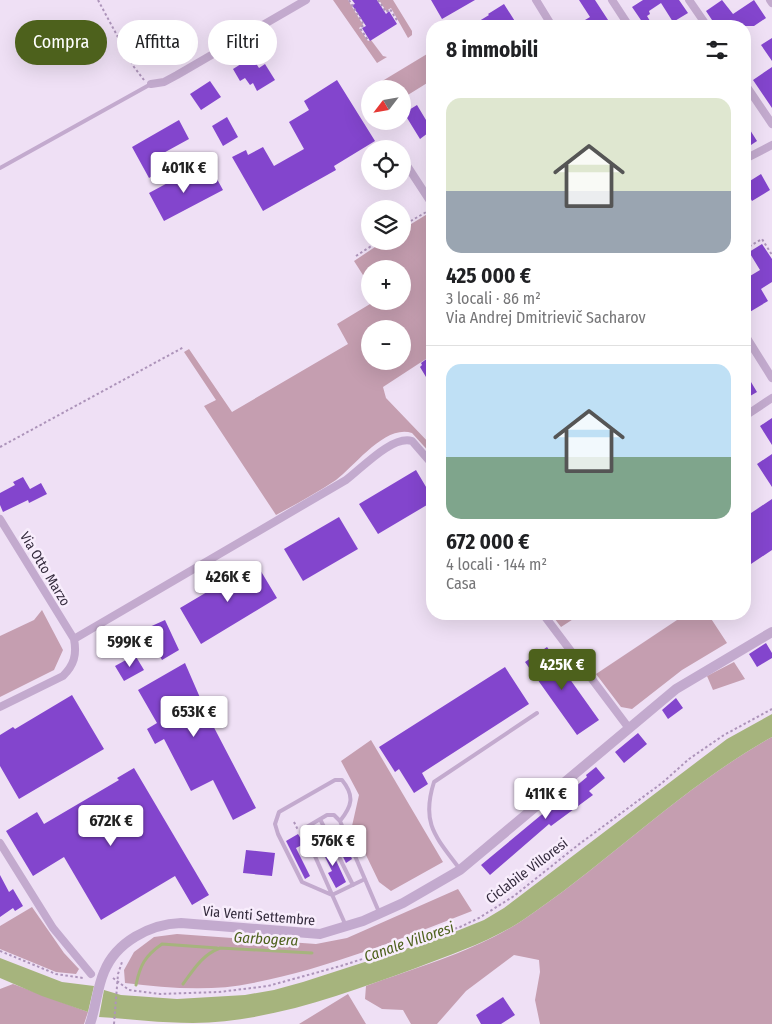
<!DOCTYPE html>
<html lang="it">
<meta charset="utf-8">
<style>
:root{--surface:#fff;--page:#f2f2f2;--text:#202124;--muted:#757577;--line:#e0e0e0;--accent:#4d611c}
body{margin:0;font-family:"Fira Sans Condensed",sans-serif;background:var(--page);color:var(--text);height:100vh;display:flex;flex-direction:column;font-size:19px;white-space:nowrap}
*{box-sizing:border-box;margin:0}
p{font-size:16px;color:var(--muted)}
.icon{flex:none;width:28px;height:28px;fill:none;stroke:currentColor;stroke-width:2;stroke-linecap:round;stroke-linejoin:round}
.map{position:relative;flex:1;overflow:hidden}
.details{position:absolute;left:426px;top:20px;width:325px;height:600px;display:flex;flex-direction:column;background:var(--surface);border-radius:20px;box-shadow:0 5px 20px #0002}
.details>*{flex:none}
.guide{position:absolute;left:15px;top:20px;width:336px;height:45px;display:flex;gap:10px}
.needle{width:32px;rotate:239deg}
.buttons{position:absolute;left:361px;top:80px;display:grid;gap:10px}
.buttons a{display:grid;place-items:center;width:50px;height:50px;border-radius:50%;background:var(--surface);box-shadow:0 5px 20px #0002;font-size:25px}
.price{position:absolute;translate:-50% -42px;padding:0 11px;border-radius:5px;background:#fff;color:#222;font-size:16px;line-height:32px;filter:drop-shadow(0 1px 2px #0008)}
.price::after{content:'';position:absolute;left:50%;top:30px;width:15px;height:11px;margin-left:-8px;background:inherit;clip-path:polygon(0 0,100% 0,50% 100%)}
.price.on{background:var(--accent);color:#fff}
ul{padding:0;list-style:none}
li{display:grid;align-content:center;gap:10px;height:265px;padding:0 20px}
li+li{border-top:1px solid var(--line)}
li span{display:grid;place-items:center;height:155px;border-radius:15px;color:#555}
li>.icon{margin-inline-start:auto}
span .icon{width:90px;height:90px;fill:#fffc;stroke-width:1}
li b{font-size:21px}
h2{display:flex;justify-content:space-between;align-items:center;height:60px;padding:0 20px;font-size:21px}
.tag{padding:0 18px;border-radius:22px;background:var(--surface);box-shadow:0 5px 20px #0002;font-size:18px;line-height:45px}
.tag.on{background:var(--accent);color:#fff}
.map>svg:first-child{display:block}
.green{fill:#c59eb0;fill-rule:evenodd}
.water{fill:#a6b47d}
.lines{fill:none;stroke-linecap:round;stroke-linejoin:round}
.stream{stroke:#a6b47d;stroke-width:3}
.building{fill:#8345cd}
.path{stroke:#ad94ba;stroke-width:2;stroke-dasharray:2.5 2.5;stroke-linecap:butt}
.service{stroke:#c3aace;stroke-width:4}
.minor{stroke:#c3aace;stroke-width:8}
.tertiary{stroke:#c3aace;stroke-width:10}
.labels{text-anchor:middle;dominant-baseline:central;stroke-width:5;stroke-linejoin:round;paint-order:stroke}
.street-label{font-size:14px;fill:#332a3c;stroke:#f8edfc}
.water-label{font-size:15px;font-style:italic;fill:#4d611c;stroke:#f8edfc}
</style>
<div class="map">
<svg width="772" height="1024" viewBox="0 0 772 1024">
<rect width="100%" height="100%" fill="#efe0f5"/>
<path class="green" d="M333,0H348L363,25L359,28L368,41L371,40L383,56L387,57L377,63Z
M379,0H393L412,31V35L408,38L391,8L386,11Z
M432,51V80L403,98L402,89H382L379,83Z
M429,213L432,218V355L383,387L386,398L432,446V455L412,433C385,424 355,466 336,480C317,493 296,504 276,515L204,406L216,400L184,352L189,349L232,412L348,344L337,324L375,301H402V269H370V286L354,261L384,241H402L403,229ZM370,329H402V361H370Z
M42,610L63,650L54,670L0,697V636L34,620Z
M551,614H581L561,627Z
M686,614H708L727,643L682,670L632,709L621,707L596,674Z
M734,662L745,679L713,690L707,676Z
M772,737V1024H540L535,1000L540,972L539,960L514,955L466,991L437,1024H411L403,1010L382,1009L365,999L366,986C418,967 476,951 523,920C608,863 682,787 772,737Z
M371,740L443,862L391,891L379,882L352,826L359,795L341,761Z
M458,889L472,911C400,939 329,968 253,983C211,992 167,988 125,983L124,970L134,952L154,937L177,934L316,944L347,938Z
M32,907L64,953L79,969L76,974L56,972L0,949V926Z
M13,984L88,1012L84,1024H0V989Z
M348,994L366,1024H299Z"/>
<path class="water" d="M772,714V737C682,787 608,863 523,920C490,942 452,954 416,968C344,994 270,1022 193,1023C161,1023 130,1019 99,1017L104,990L121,995L177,999L245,995L274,990L303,982L442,937L484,920L504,908L727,739Z
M0,958L62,982L94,986L88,1012L42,996L0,978Z"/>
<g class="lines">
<path class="stream" d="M183,984C194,969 202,955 220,948L312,953
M136,985C140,965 145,956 162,944L217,948"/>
</g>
<path class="building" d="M352,0H377L386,14L389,11L397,24L370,41L362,28L366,26L352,5L355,4Z
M431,0H475L442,19Z
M579,0H595L610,23L604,26H575L590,17Z
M643,0H679L688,13L673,22L661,3L649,11L650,14L647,16L653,26H645L632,7Z
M722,0L733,14L754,0L766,18L754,26H716L706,11Z
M504,4L518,26H471L489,15L488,14Z
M772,38V61L761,45Z
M252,57L259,68L265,64L275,80L257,91L253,83L250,85L245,78L240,81L233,69Z
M772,67V108L753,80Z
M337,80L375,141L334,166L336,170L263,211L232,157L246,150L248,155L263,147L274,166L304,149L289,122L309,110L304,101Z
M210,81L221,97L201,110L190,94Z
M417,105L432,130L420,139L404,113Z
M227,117L238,137L223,146L212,126Z
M179,120L189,139L158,156L165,168L149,178L132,147Z
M745,122L757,141L745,149Z
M212,170L223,190L164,221L149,193L186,173L190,181Z
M761,174L770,190L752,201L745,189V184Z
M762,244L772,259V282L761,289L768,301L748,313L745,307V279L760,270L749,252Z
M432,355V387L420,367L422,365L421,363Z
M751,382L757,392L745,399V386Z
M772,418V445L760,426Z
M772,454V487L757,464Z
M416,470L432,497V502L378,534L359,504Z
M23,477L30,489L41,483L47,494L29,503L28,500L3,512L0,505V493L15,485L13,482Z
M772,499V550L745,568V517Z
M339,517L358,549L303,581L284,549Z
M256,563L277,598L201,644L180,608Z
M165,620L179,650L162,660L145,629Z
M766,643L772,653V658L757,667L749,654Z
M547,647L599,720L577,735L525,662Z
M135,655L144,670L124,681L115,666Z
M185,663L208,716L256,808L233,820L213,780L191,791L164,739L155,744L147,729L157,723L138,690Z
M505,667L529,704L422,773L428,784L414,793L399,769L395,772L379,747Z
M72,695L104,749L19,799L0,766V735L13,727L15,729Z
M676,698L683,708L668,719L662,710Z
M638,733L647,744L624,763L615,752Z
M596,767L605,778L589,791L593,795L551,826L549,824L490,875L481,865L587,777L586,775Z
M134,768L209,895L192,905L175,876L101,920L64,857L33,876L6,831L37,812L44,824L119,780L117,778Z
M298,834L304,844L296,848L310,876L305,879L286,841Z
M342,836L352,859L346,863L335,840Z
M328,843L346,882L336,888L328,873L332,871L320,847Z
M246,850L275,853L272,876L243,873Z
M0,875L9,892L13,889L23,906L15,911L13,908L0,917Z
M503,997L515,1015L501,1024H481L476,1015Z"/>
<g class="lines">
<path class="path" d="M98,0L134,67L144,80
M349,0L364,25L360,28L368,40
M378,0L386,12L390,9L398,22
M402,226L428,211
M745,249L762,239L772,255
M356,256L379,241
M0,447L184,347
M294,822L298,830
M0,951L56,974L83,978
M113,978L129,990L160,994L219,992L268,986L344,965L460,927L479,918L514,896L578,845L662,783L689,759L724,735L772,709
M114,1024L118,974L122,962"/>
<path class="service" d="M0,168L151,84
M320,819L353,885
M340,821C352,806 355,796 342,780H335L279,812L275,824L278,834L302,882L332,895L365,879
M459,868C435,836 421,823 434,782L537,713
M346,926L306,836L305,828L327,815H334L340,821L379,912"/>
<path class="minor" d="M536,0L552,26
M612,0L629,26
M689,0L707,26
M770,0L772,3
M151,84L164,82L177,75L306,0
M745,84L772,124
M395,147L396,149
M402,158L432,204
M745,159L772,145
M745,335L772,378
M745,416L772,398
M0,519L74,639C77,655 74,665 63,676L0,707
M543,614L628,727
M74,639L346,480C361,469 392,435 412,441L432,464
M0,843L53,928L91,974"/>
<path class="tertiary" d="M90,1024C96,1007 97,988 104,972C116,942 150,924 181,923L320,934L363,921L403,903L460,870L676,689L772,632"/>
</g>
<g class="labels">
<g class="street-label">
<text transform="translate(45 569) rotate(59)">Via Otto Marzo</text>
<text transform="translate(527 871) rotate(-37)">Ciclabile Villoresi</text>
<text transform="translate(259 916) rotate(5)">Via Venti Settembre</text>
</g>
<g class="water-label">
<text transform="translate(266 939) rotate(3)">Garbogera</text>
<text transform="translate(409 942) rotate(-19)">Canale Villoresi</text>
</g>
</g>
</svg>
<div class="buttons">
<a><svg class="needle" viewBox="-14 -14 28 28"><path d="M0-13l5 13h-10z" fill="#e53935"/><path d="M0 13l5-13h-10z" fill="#757577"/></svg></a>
<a><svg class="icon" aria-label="locate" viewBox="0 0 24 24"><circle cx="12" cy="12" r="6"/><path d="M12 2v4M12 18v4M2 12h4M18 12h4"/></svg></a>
<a><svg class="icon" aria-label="layers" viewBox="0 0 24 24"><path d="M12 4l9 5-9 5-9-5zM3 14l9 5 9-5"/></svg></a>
<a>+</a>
<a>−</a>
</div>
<b class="price" style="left:184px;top:194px">401K €</b>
<b class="price" style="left:228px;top:603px">426K €</b>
<b class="price" style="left:130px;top:668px">599K €</b>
<b class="price on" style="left:562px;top:691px">425K €</b>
<b class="price" style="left:194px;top:738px">653K €</b>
<b class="price" style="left:546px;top:820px">411K €</b>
<b class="price" style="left:111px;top:847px">672K €</b>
<b class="price" style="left:333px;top:867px">576K €</b>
<div class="guide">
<a class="tag on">Compra</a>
<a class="tag">Affitta</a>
<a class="tag">Filtri</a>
</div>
<section class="details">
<h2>8 immobili<svg class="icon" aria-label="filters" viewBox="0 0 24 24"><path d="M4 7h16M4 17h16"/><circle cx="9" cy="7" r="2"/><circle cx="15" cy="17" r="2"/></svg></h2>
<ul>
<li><span style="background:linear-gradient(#dfe7d0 60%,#9aa5b1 0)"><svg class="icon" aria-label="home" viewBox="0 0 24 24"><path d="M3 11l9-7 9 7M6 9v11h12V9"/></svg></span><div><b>425 000 €</b><p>3 locali · 86 m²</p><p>Via Andrej Dmitrievič Sacharov</p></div></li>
<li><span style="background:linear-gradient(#bfe0f5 60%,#7fa58c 0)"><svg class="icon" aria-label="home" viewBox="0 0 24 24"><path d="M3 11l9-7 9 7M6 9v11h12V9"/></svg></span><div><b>672 000 €</b><p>4 locali · 144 m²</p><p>Casa</p></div></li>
</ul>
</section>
</div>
